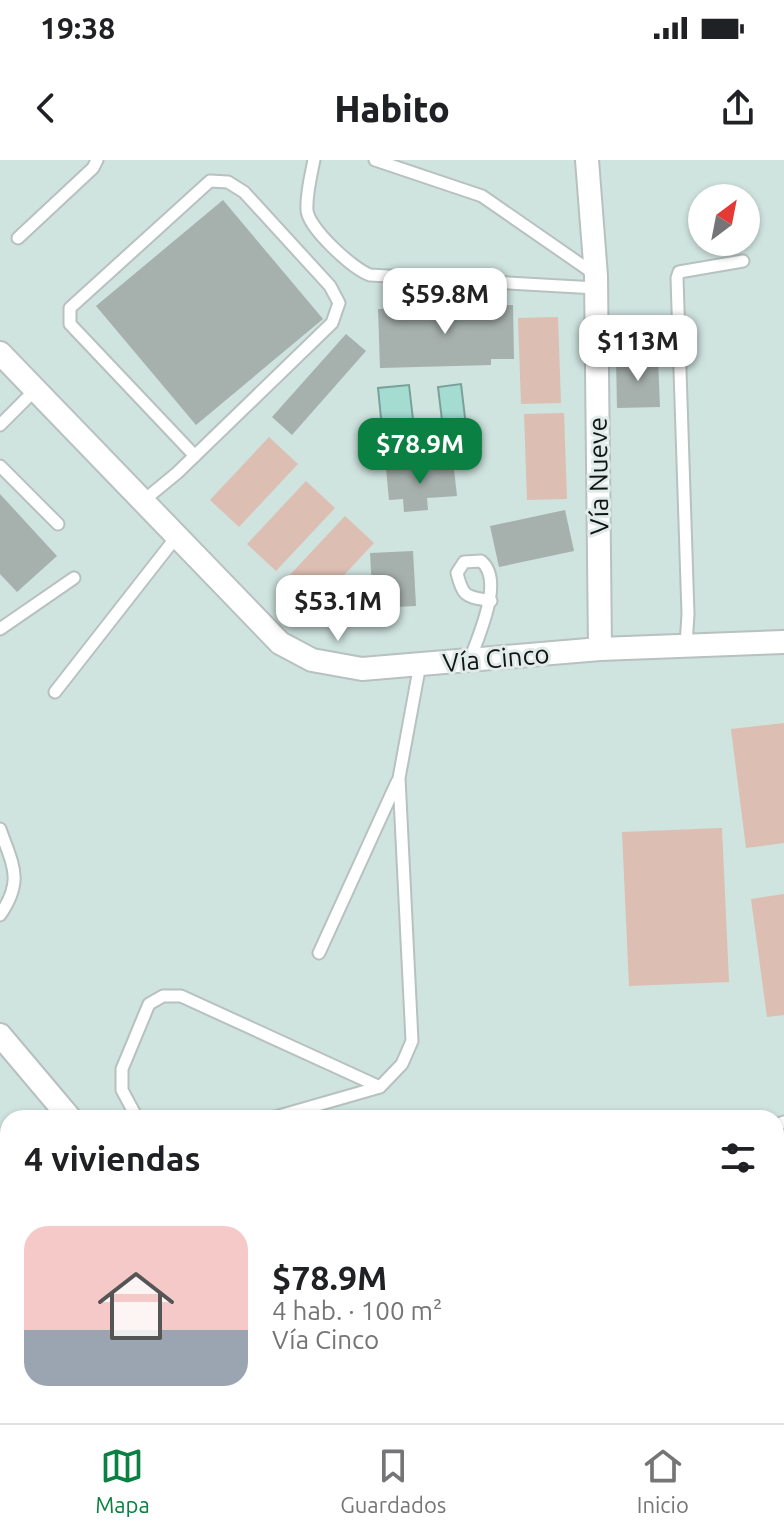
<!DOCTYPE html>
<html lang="es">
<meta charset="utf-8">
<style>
:root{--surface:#fff;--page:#f6f6f6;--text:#202124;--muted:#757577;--line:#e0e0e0;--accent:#0b8043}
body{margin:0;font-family:Ubuntu,sans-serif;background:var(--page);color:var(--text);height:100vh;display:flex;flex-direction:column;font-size:30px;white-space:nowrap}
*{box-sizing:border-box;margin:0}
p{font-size:26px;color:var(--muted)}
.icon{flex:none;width:44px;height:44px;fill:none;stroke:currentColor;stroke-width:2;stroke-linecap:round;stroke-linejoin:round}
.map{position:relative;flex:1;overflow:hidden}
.panel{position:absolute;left:0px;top:950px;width:784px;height:314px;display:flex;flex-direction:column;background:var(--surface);border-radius:24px 24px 0 0;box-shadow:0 2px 6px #0004}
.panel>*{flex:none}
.needle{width:52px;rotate:32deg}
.fabs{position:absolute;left:688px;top:24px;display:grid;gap:16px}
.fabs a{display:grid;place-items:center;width:72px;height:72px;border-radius:50%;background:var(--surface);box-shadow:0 2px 6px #0004;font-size:40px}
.price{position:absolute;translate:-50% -68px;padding:0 18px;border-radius:16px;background:#fff;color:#222;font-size:26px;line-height:52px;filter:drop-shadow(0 2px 4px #0008)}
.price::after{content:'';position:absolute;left:50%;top:48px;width:24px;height:18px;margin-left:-12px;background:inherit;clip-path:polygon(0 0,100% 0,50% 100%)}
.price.on{background:var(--accent);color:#fff}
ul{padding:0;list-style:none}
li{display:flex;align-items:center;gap:24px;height:200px;padding:0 24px}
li+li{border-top:2px solid var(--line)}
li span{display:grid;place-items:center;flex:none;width:224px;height:160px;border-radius:24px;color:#555}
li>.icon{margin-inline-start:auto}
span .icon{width:96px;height:96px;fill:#fffc;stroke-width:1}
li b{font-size:34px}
h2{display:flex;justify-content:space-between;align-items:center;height:96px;padding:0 24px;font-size:34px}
.status{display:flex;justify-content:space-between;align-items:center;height:56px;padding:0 40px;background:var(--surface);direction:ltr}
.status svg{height:22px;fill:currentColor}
header{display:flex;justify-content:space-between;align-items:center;height:104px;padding:0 24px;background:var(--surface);font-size:36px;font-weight:800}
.tabs{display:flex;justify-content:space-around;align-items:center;height:112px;border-top:2px solid var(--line);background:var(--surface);font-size:22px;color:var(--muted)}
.tabs a{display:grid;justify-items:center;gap:4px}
.tabs .on{color:var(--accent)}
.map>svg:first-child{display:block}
.built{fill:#cfe3df;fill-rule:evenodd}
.green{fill:#ddbeb2}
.water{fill:#a5dcd2;stroke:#79a099;stroke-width:2}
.building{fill:#a6b0ad}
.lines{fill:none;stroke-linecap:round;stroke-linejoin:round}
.lane-casing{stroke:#b7c1bf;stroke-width:15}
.street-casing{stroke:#b7c1bf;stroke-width:26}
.lane{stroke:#fff;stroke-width:11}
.street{stroke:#fff;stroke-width:22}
.labels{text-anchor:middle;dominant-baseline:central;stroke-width:6;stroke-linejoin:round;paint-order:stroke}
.street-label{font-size:26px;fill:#111413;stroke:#e1ebe9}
</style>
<div class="status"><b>19:38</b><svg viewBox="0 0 49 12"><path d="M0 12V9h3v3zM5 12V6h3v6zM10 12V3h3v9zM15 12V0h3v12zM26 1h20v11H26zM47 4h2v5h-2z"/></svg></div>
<header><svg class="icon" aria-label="back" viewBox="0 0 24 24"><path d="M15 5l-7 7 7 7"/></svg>Habito<svg class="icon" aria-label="share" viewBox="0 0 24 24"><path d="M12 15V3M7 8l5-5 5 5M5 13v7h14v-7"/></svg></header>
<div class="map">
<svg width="784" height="1263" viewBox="0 0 784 1263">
<rect width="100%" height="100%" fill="#e1ebe9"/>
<path class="built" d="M0,0H784V1162L776,1167V958H8V1256H625L621,1258L604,1263H0ZM702,38H746V82H702Z"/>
<path class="green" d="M558,157L561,243L521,244L518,158Z
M564,253L567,339L527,340L524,254Z
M269,277L298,304L239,367L210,340Z
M306,321L335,348L276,411L247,384Z
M345,356L374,383L316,445L287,418Z
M784,563V683L746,688L731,569Z
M722,668L729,822L629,826L622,672Z
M784,734V855L767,857L751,739Z"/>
<path class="water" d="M461,224L468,283L445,285L438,227Z
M409,225L417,294L385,298L378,228Z"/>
<path class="building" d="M223,40L323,159L196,265L96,146Z
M513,145L514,199H491V205L380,208L378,149Z
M346,174L366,191L292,275L272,257Z
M616,198H658L660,247L617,248Z
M415,306V311L454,309L457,336L427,338L428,350L404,352L403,339L389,340L386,308Z
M0,334L57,396L17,432L0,414Z
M565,350L574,391L499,407L490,366Z
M413,391L416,446L373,448L370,393Z"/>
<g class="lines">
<g class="lane-casing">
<path id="lane" d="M314,0C311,15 306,34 307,50C308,68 353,109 370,115L596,128
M375,0L482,36L596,115
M18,78L93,8L97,0
M0,265L35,230
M0,306L58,364
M143,341L177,313L332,163L339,143L330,126L244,32L228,22L210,21L70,148V164L195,296
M0,469L74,418
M686,486L688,454L677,118L679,112L743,101
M470,500C478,476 505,420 481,401L464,402L457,413C463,438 466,436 491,441
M55,532L177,376
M0,669C13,706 24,720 0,755
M319,793L397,622
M137,958L122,930V909L149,844L163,836H181L380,927
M272,958L380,927L402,904L412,881L399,618L420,504
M776,965L784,962
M404,1263L416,1256
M552,1263L556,1256"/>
</g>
<g class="street-casing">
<path id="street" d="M587,0L596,116L600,489
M0,193L280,483L312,500L362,509L600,489L784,482
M0,875L70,958
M99,1263L104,1256"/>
</g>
<use href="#lane" class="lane"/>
<use href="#street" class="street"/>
</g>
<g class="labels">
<g class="street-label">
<text transform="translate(598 316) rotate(-91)">Vía Nueve</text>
<text transform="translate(496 498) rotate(-5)">Vía Cinco</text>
</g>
</g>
</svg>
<div class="fabs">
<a><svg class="needle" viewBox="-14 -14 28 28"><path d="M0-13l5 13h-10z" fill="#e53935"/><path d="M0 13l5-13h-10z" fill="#757577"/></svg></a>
</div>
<b class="price" style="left:445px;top:176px">$59.8M</b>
<b class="price" style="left:638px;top:223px">$113M</b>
<b class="price on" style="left:420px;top:326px">$78.9M</b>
<b class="price" style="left:338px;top:483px">$53.1M</b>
<section class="panel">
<h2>4 viviendas<svg class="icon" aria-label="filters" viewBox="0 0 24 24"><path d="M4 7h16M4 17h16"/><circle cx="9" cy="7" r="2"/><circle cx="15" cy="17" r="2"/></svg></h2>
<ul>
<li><span style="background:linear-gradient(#f6c9c9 65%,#9aa5b1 0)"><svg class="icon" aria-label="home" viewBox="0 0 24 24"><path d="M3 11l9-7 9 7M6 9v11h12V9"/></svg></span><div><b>$78.9M</b><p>4 hab. · 100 m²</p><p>Vía Cinco</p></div></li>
</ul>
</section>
</div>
<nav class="tabs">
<a class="on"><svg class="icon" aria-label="map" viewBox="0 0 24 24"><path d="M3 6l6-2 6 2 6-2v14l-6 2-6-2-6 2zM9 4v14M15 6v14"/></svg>Mapa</a>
<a><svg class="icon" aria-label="saved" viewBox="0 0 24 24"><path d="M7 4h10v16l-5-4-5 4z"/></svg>Guardados</a>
<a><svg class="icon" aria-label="home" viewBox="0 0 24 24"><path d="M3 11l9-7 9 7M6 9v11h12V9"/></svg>Inicio</a>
</nav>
